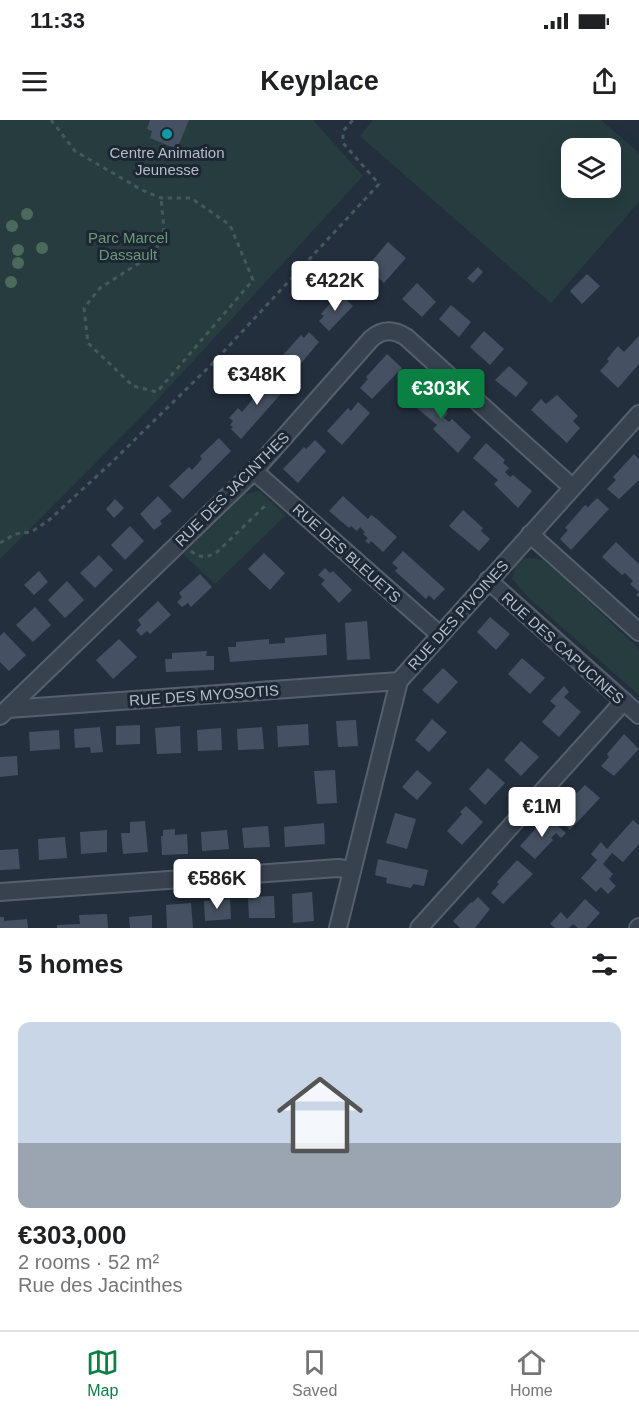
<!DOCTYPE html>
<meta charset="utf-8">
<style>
:root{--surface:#fff;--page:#f6f6f6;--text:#202124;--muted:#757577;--line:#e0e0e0;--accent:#0b8043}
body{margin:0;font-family:Helvetica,sans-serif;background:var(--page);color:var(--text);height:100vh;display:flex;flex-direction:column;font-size:22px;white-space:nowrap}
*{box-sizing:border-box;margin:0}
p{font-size:20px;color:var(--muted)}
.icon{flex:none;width:33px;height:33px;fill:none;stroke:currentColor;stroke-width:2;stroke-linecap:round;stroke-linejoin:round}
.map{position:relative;height:808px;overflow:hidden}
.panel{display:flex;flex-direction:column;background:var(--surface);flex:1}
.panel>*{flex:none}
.controls{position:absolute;left:561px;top:18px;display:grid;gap:12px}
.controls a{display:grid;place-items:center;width:60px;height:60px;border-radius:12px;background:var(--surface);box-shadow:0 6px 24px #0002;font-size:30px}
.price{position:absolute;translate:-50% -51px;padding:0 14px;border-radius:6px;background:#fff;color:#222;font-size:20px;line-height:39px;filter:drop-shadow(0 2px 3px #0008)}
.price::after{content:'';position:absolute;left:50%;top:36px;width:18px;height:14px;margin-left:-9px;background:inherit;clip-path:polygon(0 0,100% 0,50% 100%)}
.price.on{background:var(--accent);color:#fff}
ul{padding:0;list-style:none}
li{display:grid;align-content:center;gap:12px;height:318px;padding:0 18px}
li span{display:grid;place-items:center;height:186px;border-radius:12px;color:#555}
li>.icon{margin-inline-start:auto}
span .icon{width:108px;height:108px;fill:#fffc;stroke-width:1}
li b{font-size:26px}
h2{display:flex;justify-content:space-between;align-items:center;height:72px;padding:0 18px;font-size:26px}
.status{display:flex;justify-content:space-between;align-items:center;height:42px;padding:0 30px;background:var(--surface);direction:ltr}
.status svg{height:16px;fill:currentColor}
header{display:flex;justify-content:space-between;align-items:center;height:78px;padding:0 18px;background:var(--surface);font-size:27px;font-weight:700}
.menu{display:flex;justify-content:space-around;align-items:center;height:84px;border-top:2px solid var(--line);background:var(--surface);font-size:16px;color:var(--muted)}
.menu a{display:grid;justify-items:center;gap:3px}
.menu .on{color:var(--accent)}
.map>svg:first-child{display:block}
.green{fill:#263c3f;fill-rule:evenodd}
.building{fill:#455162}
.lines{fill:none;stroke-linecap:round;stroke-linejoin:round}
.minor-casing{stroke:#565f6c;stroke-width:20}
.path{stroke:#44595c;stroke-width:3;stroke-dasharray:4.5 4.5;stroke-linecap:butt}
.minor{stroke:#38414e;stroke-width:16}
.tree{fill:#4b6a5d}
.culture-dot{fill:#0f9aa8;stroke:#1d2633;stroke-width:2}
.labels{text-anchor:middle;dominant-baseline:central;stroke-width:6;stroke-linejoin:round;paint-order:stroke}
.poi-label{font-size:15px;fill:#b4bcc9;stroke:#1d2633}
.park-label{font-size:15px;fill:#6b9a76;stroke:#1d2633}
.street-label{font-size:15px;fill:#b4bcc9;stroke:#1d2633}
</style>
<div class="status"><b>11:33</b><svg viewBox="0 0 49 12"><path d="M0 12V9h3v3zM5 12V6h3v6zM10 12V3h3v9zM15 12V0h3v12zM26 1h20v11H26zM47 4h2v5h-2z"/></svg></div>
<header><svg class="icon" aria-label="menu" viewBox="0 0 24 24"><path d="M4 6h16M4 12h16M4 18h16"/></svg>Keyplace<svg class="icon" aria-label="share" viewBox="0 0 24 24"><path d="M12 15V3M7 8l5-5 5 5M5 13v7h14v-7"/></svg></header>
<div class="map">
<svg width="639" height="808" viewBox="0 0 639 808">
<rect width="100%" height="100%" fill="#242f3e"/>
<path class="green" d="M0,0H313L363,56L148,290L0,439Z
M373,0H601L639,33V82L551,183L360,16ZM572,28H610V68H572Z
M259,371L286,395L215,464L183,434L245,374Z
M532,438L543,440L554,449L639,529V575L531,480L512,459L515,446L521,439Z"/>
<path class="building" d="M150,0H189L177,29L150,18L152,11L147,9Z
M388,122L406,138L384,163L367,147Z
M342,141L352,149L342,160L333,151Z
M322,143L332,151L324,160L315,151Z
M478,147L483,152L473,163L467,158Z
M587,154L600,166L582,184L570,171Z
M417,163L436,182L422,197L402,179Z
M339,173L353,186L329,211L319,201L324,196L321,194Z
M451,185L471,202L459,217L439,199Z
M484,211L504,229L490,245L470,227Z
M309,212L319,222L297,248L283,235L301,215L304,218Z
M639,216V244L618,268L600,251L609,241L607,239L618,226L624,232Z
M387,234L402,248L372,279L360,268L368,259L366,257Z
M509,246L528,263L516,277L495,260Z
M275,256L287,267L241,319L231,309L233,307L230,305L233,301L229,298L238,288L242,292L259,272L256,269L265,258L269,262Z
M425,268L445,285L443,288L448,293L444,298L449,302L452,299L471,317L458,333L433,309L437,305L411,283Z
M557,275L578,296L573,301L580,308L567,323L531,290L541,279L546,284Z
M358,282L370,293L342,325L327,311L348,288L351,291Z
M219,318L231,331L183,379L169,366L189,347L192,350L202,339L200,336Z
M315,320L326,331L298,363L283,349L304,327L306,329Z
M486,323L505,340L503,343L509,348L505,352L510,357L513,355L532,371L518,388L494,364L498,360L473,338Z
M634,334L639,339V360L619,379L607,369L616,360L613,357Z
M158,376L172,391L160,401L162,404L154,410L140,394Z
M343,376L368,399L371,395L377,399L397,417L383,432L371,421L369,424L365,421L368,418L363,414L365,412L360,407L357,411L351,406L349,408L329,391Z
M597,378L609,389L571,430L560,419L568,410L565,408L585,385L588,387Z
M115,379L124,388L114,398L106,389Z
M463,390L483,408L481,411L490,419L479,431L449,406Z
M130,406L144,421L125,440L111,425Z
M616,422L639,444V477L636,475L639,472L630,464L633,461L625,453L622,455L602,437Z
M403,431L445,469L434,480L429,475L426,479L395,451L398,448L392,443Z
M264,433L285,453L270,470L248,449Z
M99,435L113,450L95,468L80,453Z
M325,448L330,453L333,451L352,470L339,483L321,464L325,460L318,455Z
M39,451L48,462L34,475L24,465Z
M200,454L212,467L191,487L188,483L182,487L177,482L182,477L179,473Z
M67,461L84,480L65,498L48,480Z
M158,481L171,495L150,514L147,511L141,516L136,510L141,505L138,500Z
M35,487L51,505L33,522L16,505Z
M490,497L510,514L496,530L477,512Z
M367,501L370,539L347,540L345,503Z
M4,512L26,535L9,551L0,542V516Z
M326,514L327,535L230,542L228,527H236V522L269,519V524L285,523V518Z
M119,519L137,537L113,559L96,540Z
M207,531L206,536H214V550L166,552L165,539H172V533Z
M522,538L545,558L530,574L508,554Z
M443,548L458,562L438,584L422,570Z
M564,566L569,572L564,577L581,592L559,617L542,602L556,586L550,581Z
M432,599L447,612L429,632L415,620Z
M356,600L358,626L338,627L336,601Z
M308,604L309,625L278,627L277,606Z
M140,605V624L116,625V606Z
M180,606L181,633L157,634L155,608Z
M100,607L103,632L91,633L90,627L75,628L74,609Z
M262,607L264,629L238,630L237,609Z
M221,608L222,630L198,631L197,610Z
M59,610L60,629L30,631L29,612Z
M624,614L639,629L614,656L601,646L609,637L607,634Z
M521,621L539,637L521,656L504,640Z
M17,636L18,655L0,657V637Z
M488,648L505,663L485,685L469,669Z
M335,650L337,683L317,684L314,651Z
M417,650L432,663L417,680L402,667Z
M585,665L600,678L570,710L558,699L566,690L563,687Z
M466,686L483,702L462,725L447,711L462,694L460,692Z
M395,693L416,699L407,729L386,723Z
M549,698L566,713L561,718L556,713L551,718L553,720L535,739L520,726L538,706L540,708Z
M633,700L639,705V724L623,742L612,733L603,744L613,754L609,759L616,766L608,774L601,767L596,772L581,758L597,740L591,734L601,722L607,729Z
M145,701L148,732L123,734L121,713H130V702Z
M324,703L325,724L285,727L284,707Z
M268,706L270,727L244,728L242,708Z
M175,709V715L187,714L188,734L162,735L161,716H163V710Z
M107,710V732L81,734L80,712Z
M227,710L229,729L202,731L201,712Z
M65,717L67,738L39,740L38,719Z
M18,729L20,749L0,750V730Z
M378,739L428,750L424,766L413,764L411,768L386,763L387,758L375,755Z
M517,740L533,754L503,784L491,773L499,764L497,762Z
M312,772L314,801L293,803L292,774Z
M274,776L275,798H249L248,777Z
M478,777L490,789L475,808H460L453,801L471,782L472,783Z
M230,779L231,799L205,801L204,781Z
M585,779L600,793L586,808H578L573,804L569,808H555L550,804L561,792L567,799Z
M191,783L193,808H167L166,785Z
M107,794L108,808H57V805L80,804L79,795Z
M152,795V808H130L129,797Z
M0,797H4V801L27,799L28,808H0Z"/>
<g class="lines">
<g class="minor-casing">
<path id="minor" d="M254,351L440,515
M530,414L639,512
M488,460L639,595
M8,589L399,561
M0,596L254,351L371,219C382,209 393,209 406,217L572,367
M0,772L338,748L352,750
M338,808L399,561L639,294
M419,808L624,581
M638,808L639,807"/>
</g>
<path class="path" d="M51,0L75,31L142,70L161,78H191L230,105L253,160L157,272L133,266L88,223L84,188L100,168L155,133L164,109L161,78
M0,423L15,414L31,412L48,401L110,344L214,242L379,64L343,23V11L353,0
M191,431C199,438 206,438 216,433L267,384"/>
<use href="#minor" class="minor"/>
</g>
<g class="tree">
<circle cx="27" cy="94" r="6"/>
<circle cx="12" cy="106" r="6"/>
<circle cx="42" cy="128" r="6"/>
<circle cx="18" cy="130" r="6"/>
<circle cx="18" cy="143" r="6"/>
<circle cx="11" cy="162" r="6"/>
</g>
<circle class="culture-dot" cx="167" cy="14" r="6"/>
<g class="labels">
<g class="poi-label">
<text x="167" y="32">Centre Animation<tspan x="167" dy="17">Jeunesse</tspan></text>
</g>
<g class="park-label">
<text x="128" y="117">Parc Marcel<tspan x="128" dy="17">Dassault</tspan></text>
</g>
<g class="street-label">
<text transform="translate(232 369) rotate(-45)">RUE DES JACINTHES</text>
<text transform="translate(347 433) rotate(42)">RUE DES BLEUETS</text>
<text transform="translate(458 495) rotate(-48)">RUE DES PIVOINES</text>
<text transform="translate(563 528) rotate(42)">RUE DES CAPUCINES</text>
<text transform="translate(204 575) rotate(-4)">RUE DES MYOSOTIS</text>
</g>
</g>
</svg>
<div class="controls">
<a><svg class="icon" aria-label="layers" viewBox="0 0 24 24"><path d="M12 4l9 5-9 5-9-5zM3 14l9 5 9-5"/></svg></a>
</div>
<b class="price" style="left:335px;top:192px">€422K</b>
<b class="price" style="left:257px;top:286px">€348K</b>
<b class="price on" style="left:441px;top:300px">€303K</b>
<b class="price" style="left:542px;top:718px">€1M</b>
<b class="price" style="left:217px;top:790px">€586K</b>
</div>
<section class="panel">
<h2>5 homes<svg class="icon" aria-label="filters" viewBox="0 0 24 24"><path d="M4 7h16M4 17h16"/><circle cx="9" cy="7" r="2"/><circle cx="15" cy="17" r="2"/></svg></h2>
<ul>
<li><span style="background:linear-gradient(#c9d6e8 65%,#9aa5b1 0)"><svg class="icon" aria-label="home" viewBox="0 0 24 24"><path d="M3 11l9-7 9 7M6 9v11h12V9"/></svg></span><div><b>€303,000</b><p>2 rooms · 52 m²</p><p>Rue des Jacinthes</p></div></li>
</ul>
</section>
<nav class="menu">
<a class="on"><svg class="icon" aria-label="map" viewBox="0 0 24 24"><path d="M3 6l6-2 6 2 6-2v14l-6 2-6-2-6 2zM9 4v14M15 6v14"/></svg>Map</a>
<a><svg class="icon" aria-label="saved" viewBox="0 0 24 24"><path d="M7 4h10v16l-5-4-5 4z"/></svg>Saved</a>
<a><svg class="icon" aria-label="home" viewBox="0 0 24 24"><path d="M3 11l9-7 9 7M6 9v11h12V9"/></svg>Home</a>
</nav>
